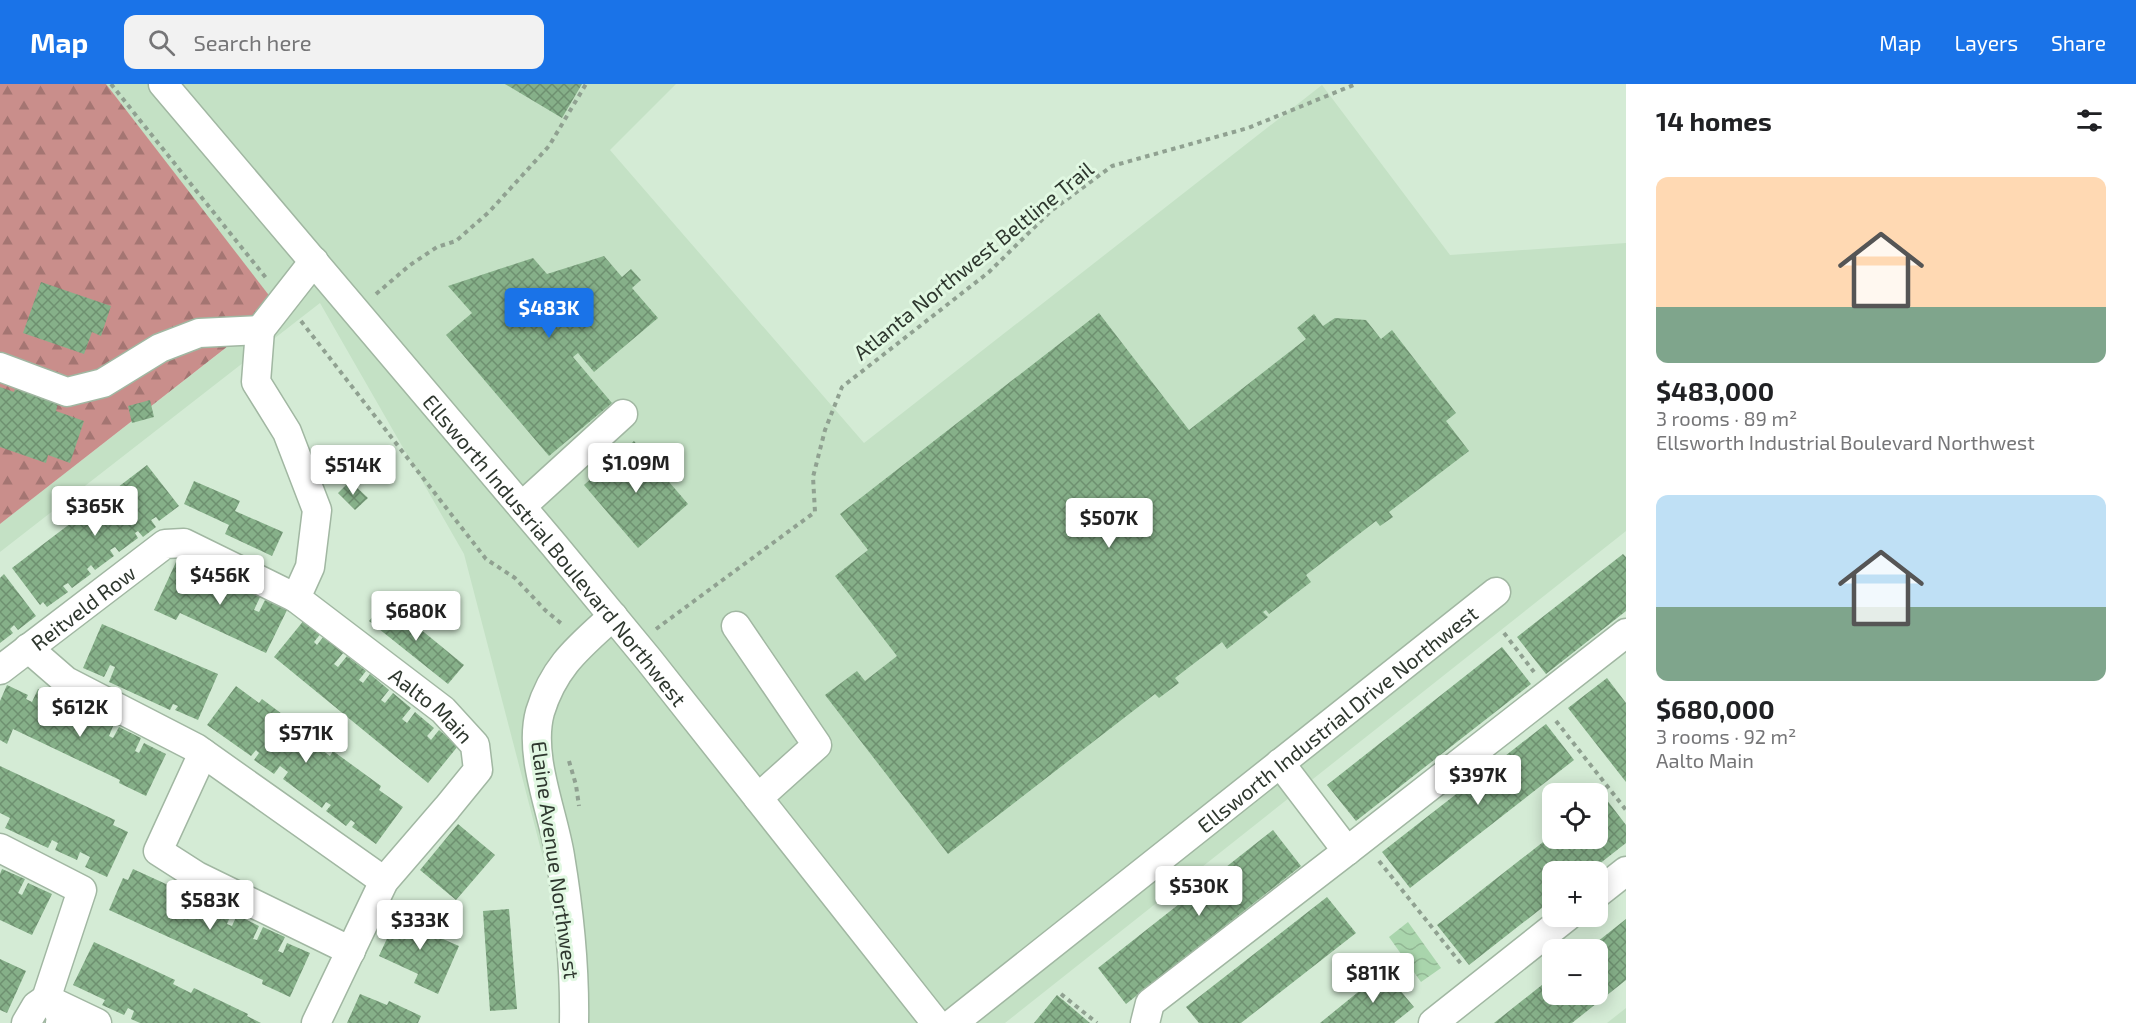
<!DOCTYPE html>
<meta charset="utf-8">
<style>
:root{--surface:#fff;--page:#f2f2f2;--text:#202124;--muted:#757577;--accent:#1a73e8}
body{margin:0;font-family:"Exo 2",sans-serif;background:var(--page);color:var(--text);height:100vh;display:flex;flex-direction:column;font-size:22px;white-space:nowrap}
*{box-sizing:border-box;margin:0}
p{font-size:20px;color:var(--muted)}
.icon{flex:none;width:33px;height:33px;fill:none;stroke:currentColor;stroke-width:2;stroke-linecap:round;stroke-linejoin:round}
.map{position:relative;flex:1;overflow:hidden}
.details{display:flex;flex-direction:column;background:var(--surface);width:510px}
.details>*{flex:none}
.controls{position:absolute;left:1542px;top:699px;display:grid;gap:12px}
.controls a{display:grid;place-items:center;width:66px;height:66px;border-radius:12px;background:var(--surface);box-shadow:0 3px 15px #0003;font-size:30px}
.price{position:absolute;translate:-50% -51px;padding:0 14px;border-radius:6px;background:#fff;color:#222;font-size:20px;line-height:39px;filter:drop-shadow(0 2px 3px #0008)}
.price::after{content:'';position:absolute;left:50%;top:36px;width:18px;height:14px;margin-left:-9px;background:inherit;clip-path:polygon(0 0,100% 0,50% 100%)}
.price.active{background:var(--accent);color:#fff}
ul{padding:0;list-style:none}
li{display:grid;align-content:center;gap:12px;height:318px;padding:0 30px}
li span{display:grid;place-items:center;height:186px;border-radius:12px;color:#555}
li>.icon{margin-inline-start:auto}
span .icon{width:108px;height:108px;fill:#fffc;stroke-width:1}
li b{font-size:26px}
h2{display:flex;justify-content:space-between;align-items:center;height:72px;padding:0 30px;font-size:26px}
header{display:flex;align-items:center;gap:36px;box-sizing:border-box;height:84px;padding:0 30px;background:var(--accent);color:#fff}
header strong{font-size:28px}
nav{display:flex;gap:33px;margin-inline-start:auto;font-size:21px}
.search{width:420px;height:54px;background:var(--page);display:flex;align-items:center;gap:15px;box-sizing:border-box;padding:0 21px;border-radius:12px;color:var(--muted);font-size:22px}
main{display:flex;flex:1;min-height:0}
.map>svg:first-child{display:block}
.built{fill:#c4e1c5}
.forest{fill:url(#forest-firs)}
.water{fill:url(#water-waves)}
.building{fill:url(#building-cross-hatch)}
.lines{fill:none;stroke-linecap:round;stroke-linejoin:round}
.minor-casing{stroke:#a1b7a2;stroke-width:31}
.path{stroke:#90a191;stroke-width:4;stroke-dasharray:4.5 4.5;stroke-linecap:butt}
.minor{stroke:#fff;stroke-width:28}
.labels{text-anchor:middle;dominant-baseline:central;stroke-width:6;stroke-linejoin:round;paint-order:stroke}
.street-label{font-size:21px;fill:#2e372e;stroke:#e1f8e2}
</style>
<header>
<strong>Map</strong>
<div class="search"><svg class="icon" aria-label="search" viewBox="0 0 24 24"><circle cx="10" cy="10" r="6"/><path d="M15 15l6 6"/></svg>Search here</div>
<nav><a>Map</a><a>Layers</a><a>Share</a></nav>
</header>
<main>
<div class="map">
<svg width="1626" height="939" viewBox="0 0 1626 939">
<defs>
<pattern id="forest-firs" width="22" height="20" patternUnits="userSpaceOnUse" patternTransform="scale(1.5)"><rect width="22" height="20" fill="#c98e8b"/><path d="M5 1l3.5 6h-7zM16 11l3.5 6h-7z" fill="#a47572"/></pattern>
<pattern id="water-waves" width="16" height="10" patternUnits="userSpaceOnUse" patternTransform="scale(1.5)"><rect width="16" height="10" fill="#a9d5ac"/><path d="M0 5q4-4 8 0t8 0" fill="none" stroke="#92b794"/></pattern>
<pattern id="building-cross-hatch" width="8" height="8" patternUnits="userSpaceOnUse" patternTransform="scale(1.5)"><rect width="8" height="8" fill="#86b089"/><path d="M0 0l8 8M0 8l8-8" fill="none" stroke="#6e9070"/></pattern>
</defs>
<rect width="100%" height="100%" fill="#d4ebd5"/>
<path class="built" d="M106,0H676L610,66L864,359L1322,1L1450,171L1626,159V447L1005,939H563L559,835L464,470L320,219L0,468V440L277,224Z
M1626,924V939H1607Z"/>
<path class="forest" d="M0,0H106L278,223L0,440Z"/>
<path class="water" d="M1408,838L1441,884L1421,898L1389,853Z"/>
<path class="building" d="M505,0H582L562,34Z
M604,172L622,193L631,185L641,196L632,204L658,234L594,288L578,269L573,273L612,319L549,372L446,251L472,229L448,202L533,174L547,190Z
M41,198L111,222L101,252L92,248L84,270L23,249Z
M1099,229L1189,346L1306,255L1297,244L1314,230L1323,242L1335,234L1366,236L1381,255L1392,246L1456,329L1446,337L1469,367L1389,428L1393,433L1380,442L1376,437L1306,491L1311,498L1269,530L1266,526L1263,528L1268,533L1227,565L1222,558L1175,594L1179,599L1159,614L1155,610L948,770L825,611L857,587L865,597L897,572L835,492L868,466L840,430Z
M0,303L14,308L15,305L58,319L56,327L84,337L70,379L48,371L46,379L0,363Z
M150,316L154,333L132,339L128,322Z
M634,357L688,420L638,464L584,401Z
M147,381L179,422L159,437L156,433L151,436L156,443L143,453L138,447L135,449L138,454L119,468L115,463L110,466L114,472L95,486L91,481L87,485L91,490L72,504L68,499L63,502L68,508L47,523L43,518L40,521L12,484Z
M194,397L240,417L235,427L283,448L272,472L225,450L229,441L184,420Z
M350,397L368,414L355,426L338,409Z
M1623,470L1626,473V527L1546,590L1517,553Z
M176,478L197,488L200,483L261,511L254,526L259,528L265,516L287,526L266,569L180,529L176,536L154,526Z
M4,490L36,532L18,546L14,541L10,545L13,549L0,559V494Z
M386,517L464,581L448,600L369,537Z
M305,535L322,548L314,558L317,561L324,552L344,568L334,580L338,583L347,572L366,587L359,596L363,599L370,590L389,606L381,616L385,619L393,609L411,624L402,635L407,639L415,628L434,644L427,652L431,656L439,646L458,662L428,699L274,573Z
M102,540L218,590L198,636L175,626L178,622L173,620L170,626L109,598L115,583L110,581L104,593L83,584Z
M1502,563L1531,600L1356,737L1327,701Z
M1607,594L1626,619V698L1568,624Z
M7,601L28,611L26,615L32,618L38,605L60,615L56,625L61,628L65,618L86,628L81,639L86,642L92,630L114,640L109,652L113,654L119,643L141,654L135,667L139,669L144,659L166,670L146,712L119,699L120,696L13,645L7,660L0,656V617Z
M236,602L259,619L262,615L310,651L307,655L330,672L333,667L381,702L379,706L403,723L376,760L352,743L355,739L351,736L346,742L326,727L331,721L326,718L322,724L283,695L288,688L280,682L274,690L254,676L259,669L256,666L251,672L207,641Z
M1546,640L1574,676L1410,804L1382,768Z
M0,682L115,736L113,741L128,748L107,793L85,783L90,773L80,768L77,776L55,766L58,759L52,756L48,764L5,744L10,734L0,729Z
M1603,711L1626,741V759L1589,788H1552V816L1469,881L1437,841L1552,751V754H1598V716Z
M458,740L495,771L456,816L420,786Z
M1273,746L1301,782L1126,920L1098,884Z
M2,785L25,795L18,809L22,811L28,799L52,810L32,851L0,836V790Z
M133,785L177,805L172,816L177,819L183,807L204,817L199,827L205,829L210,820L231,830L227,840L232,842L237,831L259,842L253,855L257,856L263,843L285,853L278,867L283,869L287,859L310,869L290,913L262,900L263,896L109,826L123,794L128,796Z
M1327,813L1356,849L1241,939H1199L1186,923Z
M509,825L517,925L490,927L483,827Z
M400,826L439,844L436,852L459,862L438,910L414,899L418,890L379,872Z
M1626,835V896L1572,939H1494L1552,893V910H1598V866H1587Z
M94,858L175,896L173,900L191,909L194,904L248,930L247,932L261,939H140L131,935L134,927L128,924L124,931L102,921L105,916L73,901Z
M0,875L26,887L7,929L0,926Z
M1384,887L1414,923L1394,939H1320Z
M360,910L387,921L389,917L421,932L418,939H347Z
M1057,911L1090,939H1034Z"/>
<g class="lines">
<g class="minor-casing">
<g id="minor">
<path id="s1" d="M163,0L554,461L649,576L936,939"/>
<path id="s2" d="M260,246L256,298L287,348L317,426L310,483L296,514L443,626L475,661L478,686L447,724L384,797L316,939"/>
<path d="M260,246L314,177"/>
<path d="M0,283L67,308L103,299L160,264L199,249L260,246"/>
<path d="M522,422L623,330"/>
<path d="M736,542L817,661L758,714"/>
<path d="M28,564L66,597L196,664L384,797"/>
<path id="s3" d="M0,586L165,460L184,459L296,514"/>
<path d="M203,669L158,767L197,792L351,867"/>
<path d="M1280,679L1347,767"/>
<path d="M0,764L82,806L46,915"/>
<path d="M1598,809L1626,787"/>
<path d="M55,919L97,939"/>
<path d="M26,939L36,922L46,915L55,919L61,934L60,939"/>
<path d="M574,939C575,883 569,826 560,772C553,728 528,672 540,628C554,582 579,563 613,532"/>
<path id="s4" d="M953,939L1496,508"/>
<path d="M1145,939L1150,919L1347,767L1626,549"/>
<path d="M1433,939L1568,832"/>
</g>
</g>
<path class="path" d="M111,0L266,194
M376,210L410,181L437,163L456,157L489,128L549,62L586,0
M301,237L486,475L515,494L545,526L563,541
M656,545L815,428L813,393L825,346L842,303L989,188L1051,127L1112,82L1248,44L1356,0
M1504,549L1534,588
M1556,637L1626,726
M569,677L576,701L579,722
M1379,777L1462,881
M1061,910L1097,939"/>
<use href="#minor" class="minor"/>
</g>
<g class="labels">
<g class="street-label">
<text transform="translate(973 176) rotate(-39)">Atlanta Northwest Beltline Trail</text>
<text stroke="none"><textPath href="#s1" startOffset="609">Ellsworth Industrial Boulevard Northwest</textPath></text>
<text stroke="none"><textPath href="#s3" startOffset="104">Reitveld Row</textPath></text>
<text stroke="none"><textPath href="#s2" startOffset="459">Aalto Main</textPath></text>
<text stroke="none"><textPath href="#s4" startOffset="490">Ellsworth Industrial Drive Northwest</textPath></text>
<text transform="translate(556 776) rotate(82)">Elaine Avenue Northwest</text>
</g>
</g>
</svg>
<div class="controls">
<a><svg class="icon" aria-label="locate" viewBox="0 0 24 24"><circle cx="12" cy="12" r="6"/><path d="M12 2v4M12 18v4M2 12h4M18 12h4"/></svg></a>
<a>+</a>
<a>−</a>
</div>
<b class="price active" style="left:549px;top:255px">$483K</b>
<b class="price" style="left:636px;top:410px">$1.09M</b>
<b class="price" style="left:353px;top:412px">$514K</b>
<b class="price" style="left:95px;top:453px">$365K</b>
<b class="price" style="left:1109px;top:465px">$507K</b>
<b class="price" style="left:220px;top:522px">$456K</b>
<b class="price" style="left:416px;top:558px">$680K</b>
<b class="price" style="left:80px;top:654px">$612K</b>
<b class="price" style="left:306px;top:680px">$571K</b>
<b class="price" style="left:1478px;top:722px">$397K</b>
<b class="price" style="left:1199px;top:833px">$530K</b>
<b class="price" style="left:210px;top:847px">$583K</b>
<b class="price" style="left:420px;top:867px">$333K</b>
<b class="price" style="left:1373px;top:920px">$811K</b>
</div>
<section class="details">
<h2>14 homes<svg class="icon" aria-label="filters" viewBox="0 0 24 24"><path d="M4 7h16M4 17h16"/><circle cx="9" cy="7" r="2"/><circle cx="15" cy="17" r="2"/></svg></h2>
<ul>
<li><span style="background:linear-gradient(#ffd9b3 70%,#7fa58c 0)"><svg class="icon" aria-label="home" viewBox="0 0 24 24"><path d="M3 11l9-7 9 7M6 9v11h12V9"/></svg></span><div><b>$483,000</b><p>3 rooms · 89 m²</p><p>Ellsworth Industrial Boulevard Northwest</p></div></li>
<li><span style="background:linear-gradient(#bfe0f5 60%,#7fa58c 0)"><svg class="icon" aria-label="home" viewBox="0 0 24 24"><path d="M3 11l9-7 9 7M6 9v11h12V9"/></svg></span><div><b>$680,000</b><p>3 rooms · 92 m²</p><p>Aalto Main</p></div></li>
</ul>
</section>
</main>
